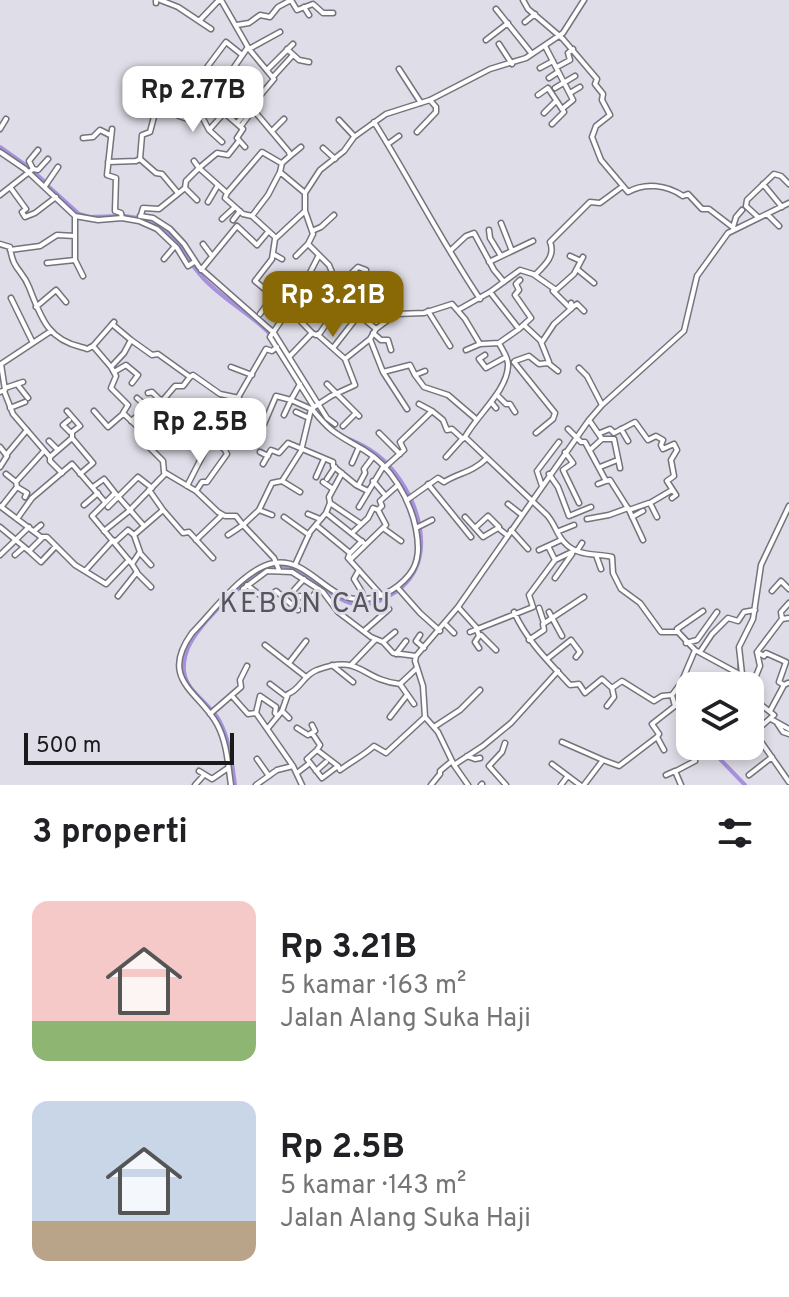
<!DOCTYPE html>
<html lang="id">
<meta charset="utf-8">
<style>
:root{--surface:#fff;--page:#f6f6f6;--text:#202124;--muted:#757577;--accent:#896806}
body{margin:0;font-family:Overpass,sans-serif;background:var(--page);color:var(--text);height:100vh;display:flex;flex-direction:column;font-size:30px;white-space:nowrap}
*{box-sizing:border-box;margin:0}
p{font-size:26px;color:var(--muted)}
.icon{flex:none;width:44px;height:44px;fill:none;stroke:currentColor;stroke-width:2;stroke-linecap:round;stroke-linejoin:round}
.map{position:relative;height:785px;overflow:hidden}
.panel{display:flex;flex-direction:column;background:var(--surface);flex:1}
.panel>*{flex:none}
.fabs{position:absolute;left:676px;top:672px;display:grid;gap:16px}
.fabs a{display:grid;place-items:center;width:88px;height:88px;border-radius:16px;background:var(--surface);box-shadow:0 4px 12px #0003;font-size:40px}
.scale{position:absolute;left:24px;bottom:20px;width:210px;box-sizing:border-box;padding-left:8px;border:4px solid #1a191c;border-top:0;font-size:22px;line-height:28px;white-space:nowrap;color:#1a191c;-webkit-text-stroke:6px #dfdde7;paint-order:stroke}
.price{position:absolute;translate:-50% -68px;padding:0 18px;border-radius:16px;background:#fff;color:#222;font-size:26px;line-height:52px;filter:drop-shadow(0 2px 4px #0008)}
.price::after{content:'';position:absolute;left:50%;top:48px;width:24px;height:18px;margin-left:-12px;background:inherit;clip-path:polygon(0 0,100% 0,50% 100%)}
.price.on{background:var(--accent);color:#fff}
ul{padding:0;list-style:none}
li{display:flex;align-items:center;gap:24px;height:200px;padding:0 32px}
li span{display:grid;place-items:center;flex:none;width:224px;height:160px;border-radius:16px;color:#555}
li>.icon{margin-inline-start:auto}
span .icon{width:96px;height:96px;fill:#fffc;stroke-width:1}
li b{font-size:34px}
h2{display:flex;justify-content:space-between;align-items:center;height:96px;padding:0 32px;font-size:34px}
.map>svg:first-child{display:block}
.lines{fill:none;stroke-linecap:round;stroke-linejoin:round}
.canal{stroke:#a791de;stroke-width:4}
.minor-casing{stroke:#75737c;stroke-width:7}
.minor{stroke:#fff;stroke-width:4}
.labels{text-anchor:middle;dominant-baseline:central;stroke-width:6;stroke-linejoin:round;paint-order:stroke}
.quarter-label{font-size:28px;letter-spacing:2px;fill:#56545c;stroke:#dfdde7}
</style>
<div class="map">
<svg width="789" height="785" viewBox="0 0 789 785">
<rect width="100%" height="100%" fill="#dfdde7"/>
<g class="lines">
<path class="canal" d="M0,147L31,169
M34,172L45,182
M48,186L79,214L90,217L120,216
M125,216L138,218
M142,220C183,234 178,252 204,279C227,303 260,319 280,345
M295,370L333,430
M343,437C360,443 379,454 391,468C419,500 437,557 401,588
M760,564L777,529
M739,657V686
M714,746L718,757L745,785
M235,785C232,763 230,740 219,720C210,703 186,692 184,671C183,662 186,650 191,642C202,621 258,563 282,566C326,571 340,631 397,591"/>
<g class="minor-casing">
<path id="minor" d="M160,0L178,7L199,21L219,0
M221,0L249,49L274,79L237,123
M523,0L528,9L563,39L597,79L595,84L603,94L602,100L610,115L596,126L592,137L601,160L623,186
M584,0L563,33L526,58L490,69L430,100L386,114L354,137L344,151L320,170L305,193V211L313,234L308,244L329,265L345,303L376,329L396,314L424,313L452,304L465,319L480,344L499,343C502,350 509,358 508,366C507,391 477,415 465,437L547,515C555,524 557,535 564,542C577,557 595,553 612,557L613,573L621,589L640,603L661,632H678L695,650L743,676L756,692L760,704L774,715L757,730V736L789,782
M156,3V0
M304,7L309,15
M496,9L532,54
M199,21L211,29
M525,22L535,14
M237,25L249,23L260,15L270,17L278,7L291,0L297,10L313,4L323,13H333
M486,40L508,23
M499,44L512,64
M545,46L573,100L562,109L564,112L552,124
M249,49L280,32
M287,49L299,60L309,62
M557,67L570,60L568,53L573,49
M540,68L553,61
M399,69L421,103
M267,70L293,44
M273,77L293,55
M185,78L180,91L198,109L209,130L222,142
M199,78L226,42L241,54
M549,78L558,72
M226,79L248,47
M555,88L575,76
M570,93L580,87
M538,95L548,88L562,109
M212,102L243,129L237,138L245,147
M251,107L289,152L290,156L282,163L280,172L305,193
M155,113L150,132L142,135L140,159L156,173L162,174L178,193
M544,113L556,101
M179,116L191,120L199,112
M339,120L354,136
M374,122C411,181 441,241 480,299
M241,126L253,110
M0,129L6,119
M112,129L107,175L116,178L115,211L121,213L122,218
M209,130L224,113
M273,130L284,119
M417,132L436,112V107L430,100
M83,138L93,137L100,130L110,135
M388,144L399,136
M323,148L335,159
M0,152L25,169L75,216L98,220L122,218L139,221L157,229L177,248L188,266L194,262
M290,156L301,147
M194,161L199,168
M108,162L136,161L140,159
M199,168L217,153L228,155L239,141
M33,169L29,161L38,150
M763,184L782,207
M45,186L58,167
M10,187L26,209L22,212L25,217L35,213L56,197
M185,188L197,200
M227,193L262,152L281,163
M0,195L33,169L38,170L48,159
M208,202L218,185
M767,214L779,226
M141,215L143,208L159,209L185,188L186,181L199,168L227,193L225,198L243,214L252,216L276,238
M140,216L153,218L170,229L184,244L199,267L274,333L327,418L335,424
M252,216L268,195L280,172
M759,218L746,206L747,200L774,174L781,176L789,184
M222,219L235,207
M233,220L240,211
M733,227L736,217L742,210
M489,230L490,238L501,256
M312,231L321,227L334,215
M75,236V260L83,276
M0,244L10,247C13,271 22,269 29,287C41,317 47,339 81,347C91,349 83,351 93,346L111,367L116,376L111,388L128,405L123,413L140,429L139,437L163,461L164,472L196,491L218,512L225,516H236L243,525L259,510L272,483L282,481L301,451L311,409L331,396L355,385L345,359L370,339L376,329
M203,244L212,256
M10,250L40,246L57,235L75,236V216
M451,250L466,236L474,233L494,270L504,282
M512,251L533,241
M273,254L282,259
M296,256L308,244
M570,256L581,261
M164,259L175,246
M489,262L512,251L501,223
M47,263L75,260
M577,269L594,283
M201,270L237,226L257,245L268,232
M535,275C544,266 556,256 550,242L590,202L600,203L623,186L628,192C645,182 667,185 683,196L688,194L702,209H709L735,229
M347,278L355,287
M338,286L358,267L366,270
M553,291L571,309
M490,292L519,329
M11,298L33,343
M36,307L56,290L66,302
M573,307L577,304L584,311
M290,310L312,333
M458,310L490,292L520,270L533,274L556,290L574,274L583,257
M428,311L450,346
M260,314L273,296L255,281L272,259L275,239L305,211
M112,324L131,340
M524,325L542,342L554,324L573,307L571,303
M373,333L381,340H388L391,350
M318,335L345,359
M370,339L383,372L407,409
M541,342L549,362
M499,343L519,329L531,318L515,295L519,290L516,284L520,280
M93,346L114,322
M333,348L358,316
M466,350L480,344
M485,355L479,359L486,368L506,357
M290,356L312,333L316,335L320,333L343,300
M515,361L529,356L539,364L548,363L558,371
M514,362L555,413L553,419L536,433
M111,367L124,353L131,340L152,355L158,354L190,377L193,375L220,394L239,398
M231,367L252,375
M579,368L587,376L602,405
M114,372L126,365L138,375L132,383
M383,372L410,365L415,375L425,371
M415,375L424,387L448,395L476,419
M17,384L28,398
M327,384L359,416
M5,388L23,382
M4,391L13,414L50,457
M0,392L5,390L1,364L51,331
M148,393L152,392L159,399
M497,395L506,404H510L515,412
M137,398L148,408
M491,402L496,408
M314,407L270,337L298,296L319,255
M10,408L25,402
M94,411L108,427L123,414
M432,411L443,420L447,430L452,429L463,439
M296,412L309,418
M284,415L291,400L311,409
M69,420L63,425L70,432
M589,420L602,439L591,449
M131,421L159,399L163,400L175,386H183L190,377
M264,424L276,396L291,400L300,384
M343,426L356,413
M568,429L581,442H585L606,481L610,480L629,510L643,540
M621,429L628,441
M379,433L400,454
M600,433L610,429L614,433L635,422L648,440L656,436L663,440L661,445L663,449L674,444L677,450L671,460L674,476L667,481L676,495L672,498
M72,438L93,463L80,474
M602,439H614L620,468
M49,441L58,450
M213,441L266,349L272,351L277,347
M0,447L7,456L0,467
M260,452L268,456
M565,452L573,463L563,470L579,503
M7,454L27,430
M446,457L463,438
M352,463L359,447
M263,464L271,450L279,453L288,443L333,462V466L356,485L368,491
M600,467L615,461
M384,468L404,450L400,442L432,411L419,404
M62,473L50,461V457L72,438V432L80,426L67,411
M6,474L16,482
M549,474L558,487L569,516L591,507
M316,477L324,459
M327,479L335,467
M282,481L300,492
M373,481L385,495
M323,482L333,489
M428,484L471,537
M598,484L606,481
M187,486L210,441L216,442L225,450
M358,486L365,473L364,469L373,457
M542,486L537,471L559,442
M17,487L27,493L25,497
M93,487L104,479L115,493
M149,490L163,510
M196,491L202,482H207L227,454L225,450L251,407
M407,500L438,478L444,482C460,472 472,473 487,458
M330,503L361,524
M508,504L522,515
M84,505L98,493
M0,506L41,537H47L75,565L106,584L129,560
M2,506L17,487L16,482L44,451
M108,507L138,477L152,488
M359,507L383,467
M259,510L272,515
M629,510L649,503
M326,513L365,544
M308,514L320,519
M284,517L309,535
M465,517L483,537L498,528L507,535
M632,517L643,511
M657,517L650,503L672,490
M17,519L32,498L72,464L105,502
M587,519L609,515L628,508
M316,525L350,553L348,558L382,596
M144,526L115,493L92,516L132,564L140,552L134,535L163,510L183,533L189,532L213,558
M0,527L29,551L42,538
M383,528L401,541
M416,528L432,520
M475,528L488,516L499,527
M511,530L528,549
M34,531L41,525
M104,531L129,511L166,473
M559,531L574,525
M353,532L368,518L373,508L378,510
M228,535L243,525L274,558L279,570
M196,540L222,515
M115,542L128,530L134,535
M539,550L548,546
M577,551L582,543
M30,552L41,562L56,546
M140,553L151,565
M350,553L362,541
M0,555L29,527
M15,555L24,547
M596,555L601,569
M350,560L386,525L378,510L382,506L380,501L398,485
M555,560L548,546L561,540
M295,565L310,532L326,513L330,503L329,497L342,473
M359,570L354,579L362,592V600
M85,571L113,540
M137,573L151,587
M555,578L572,554
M247,585L265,599L276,591L298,610
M397,587L420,613L440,631
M243,589L267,571L292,572L323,592L338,612L371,637L383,642L393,653L416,656L458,607L589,420L602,405L684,331L697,276L728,233L789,203
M294,590L304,579
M772,591L781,581L789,589
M118,596L137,572L132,564
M293,604L300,596L309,600L319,589
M458,607L476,627L479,636L475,642L479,648
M539,608L544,623
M514,612C527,641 549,662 570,685L579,684L585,693L602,679L612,688L622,681L654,701L662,696L672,695L681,683L695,650
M549,612L562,636
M782,619L781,612L789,603
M445,624L454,633
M364,631L389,609
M470,632L533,607L529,595L555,560L576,550
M678,632L677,629L703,611
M420,635L416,641L424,648
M481,635L496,650
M529,640L544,630L543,624L584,597
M383,642L395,632
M686,643L697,640L717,612
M265,645L306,677
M700,652L712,634L728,618L738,621L744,612L755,610
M757,652L764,656L766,653L786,662L779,682L784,685
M396,654L406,641
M416,656L415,661L423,686L425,717L438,732L454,765L468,785
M547,659L571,640L580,652L576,657
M289,663L306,641
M352,664L375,640
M332,665L353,682
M736,672L737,686
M742,674L739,647L753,619L761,565L789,506
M270,684L287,697
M400,684L414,704
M752,686L760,666L757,652L782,619L789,618
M232,696L248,714L256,713L293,766L302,785
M607,706L614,697L612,688
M282,711L289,718
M770,711L784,685L788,683
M256,713L260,696L276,707L275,713L278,716
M210,714L241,687L240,680L247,666
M390,717L407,695
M771,719L789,729
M777,723L783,732L789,734
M434,727L460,710L480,690
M268,728L282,711L288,694C301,689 303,675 317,670C361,653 361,680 400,684L417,668
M297,728L308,735L315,731L312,725
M312,733L320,745L317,750
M657,737L664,750
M562,742L603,760
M505,743L502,752L489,766L506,785
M467,756L475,759L480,758
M257,759L269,776
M552,764L580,785
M454,765L483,746L511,723L558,671
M338,766L322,778L307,759L317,750L338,766L340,770C352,761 363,756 374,746L386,753L425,717
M199,771L212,779L228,768
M316,771L326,762
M676,771L695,761
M297,773L310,763
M666,775L675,771L681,785
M749,775L772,757
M195,785L204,775
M231,785C228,765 227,742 217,724C200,692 158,680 192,633C213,612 244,568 274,563C306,557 325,596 355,599C376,601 396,591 409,575C420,562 419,545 416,529C410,499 391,466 364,450C337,434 332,434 312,409
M256,785L277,770L293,766
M431,785L440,774V771L452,761
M481,785L482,784
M561,785L567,777
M584,785L603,760L619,766L657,737L659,734L652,724L675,706L672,695"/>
</g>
<use href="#minor" class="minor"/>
</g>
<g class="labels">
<g class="quarter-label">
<text x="306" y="605">KEBON CAU</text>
</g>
</g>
</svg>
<div class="fabs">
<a><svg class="icon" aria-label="layers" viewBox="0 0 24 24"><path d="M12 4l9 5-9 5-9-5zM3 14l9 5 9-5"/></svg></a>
</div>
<div class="scale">500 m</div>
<b class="price" style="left:193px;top:134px">Rp 2.77B</b>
<b class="price on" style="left:333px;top:339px">Rp 3.21B</b>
<b class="price" style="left:200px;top:466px">Rp 2.5B</b>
</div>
<section class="panel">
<h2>3 properti<svg class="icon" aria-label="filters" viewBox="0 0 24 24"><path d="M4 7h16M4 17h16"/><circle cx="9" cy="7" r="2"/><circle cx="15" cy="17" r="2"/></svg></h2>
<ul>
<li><span style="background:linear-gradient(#f6c9c9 75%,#8fb573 0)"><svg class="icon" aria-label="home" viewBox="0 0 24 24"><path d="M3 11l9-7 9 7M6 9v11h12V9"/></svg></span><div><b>Rp 3.21B</b><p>5 kamar · 163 m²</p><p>Jalan Alang Suka Haji</p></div></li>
<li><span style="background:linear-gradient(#c9d6e8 75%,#b9a48a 0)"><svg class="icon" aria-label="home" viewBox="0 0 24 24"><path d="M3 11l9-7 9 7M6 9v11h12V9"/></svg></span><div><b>Rp 2.5B</b><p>5 kamar · 143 m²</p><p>Jalan Alang Suka Haji</p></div></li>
</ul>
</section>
